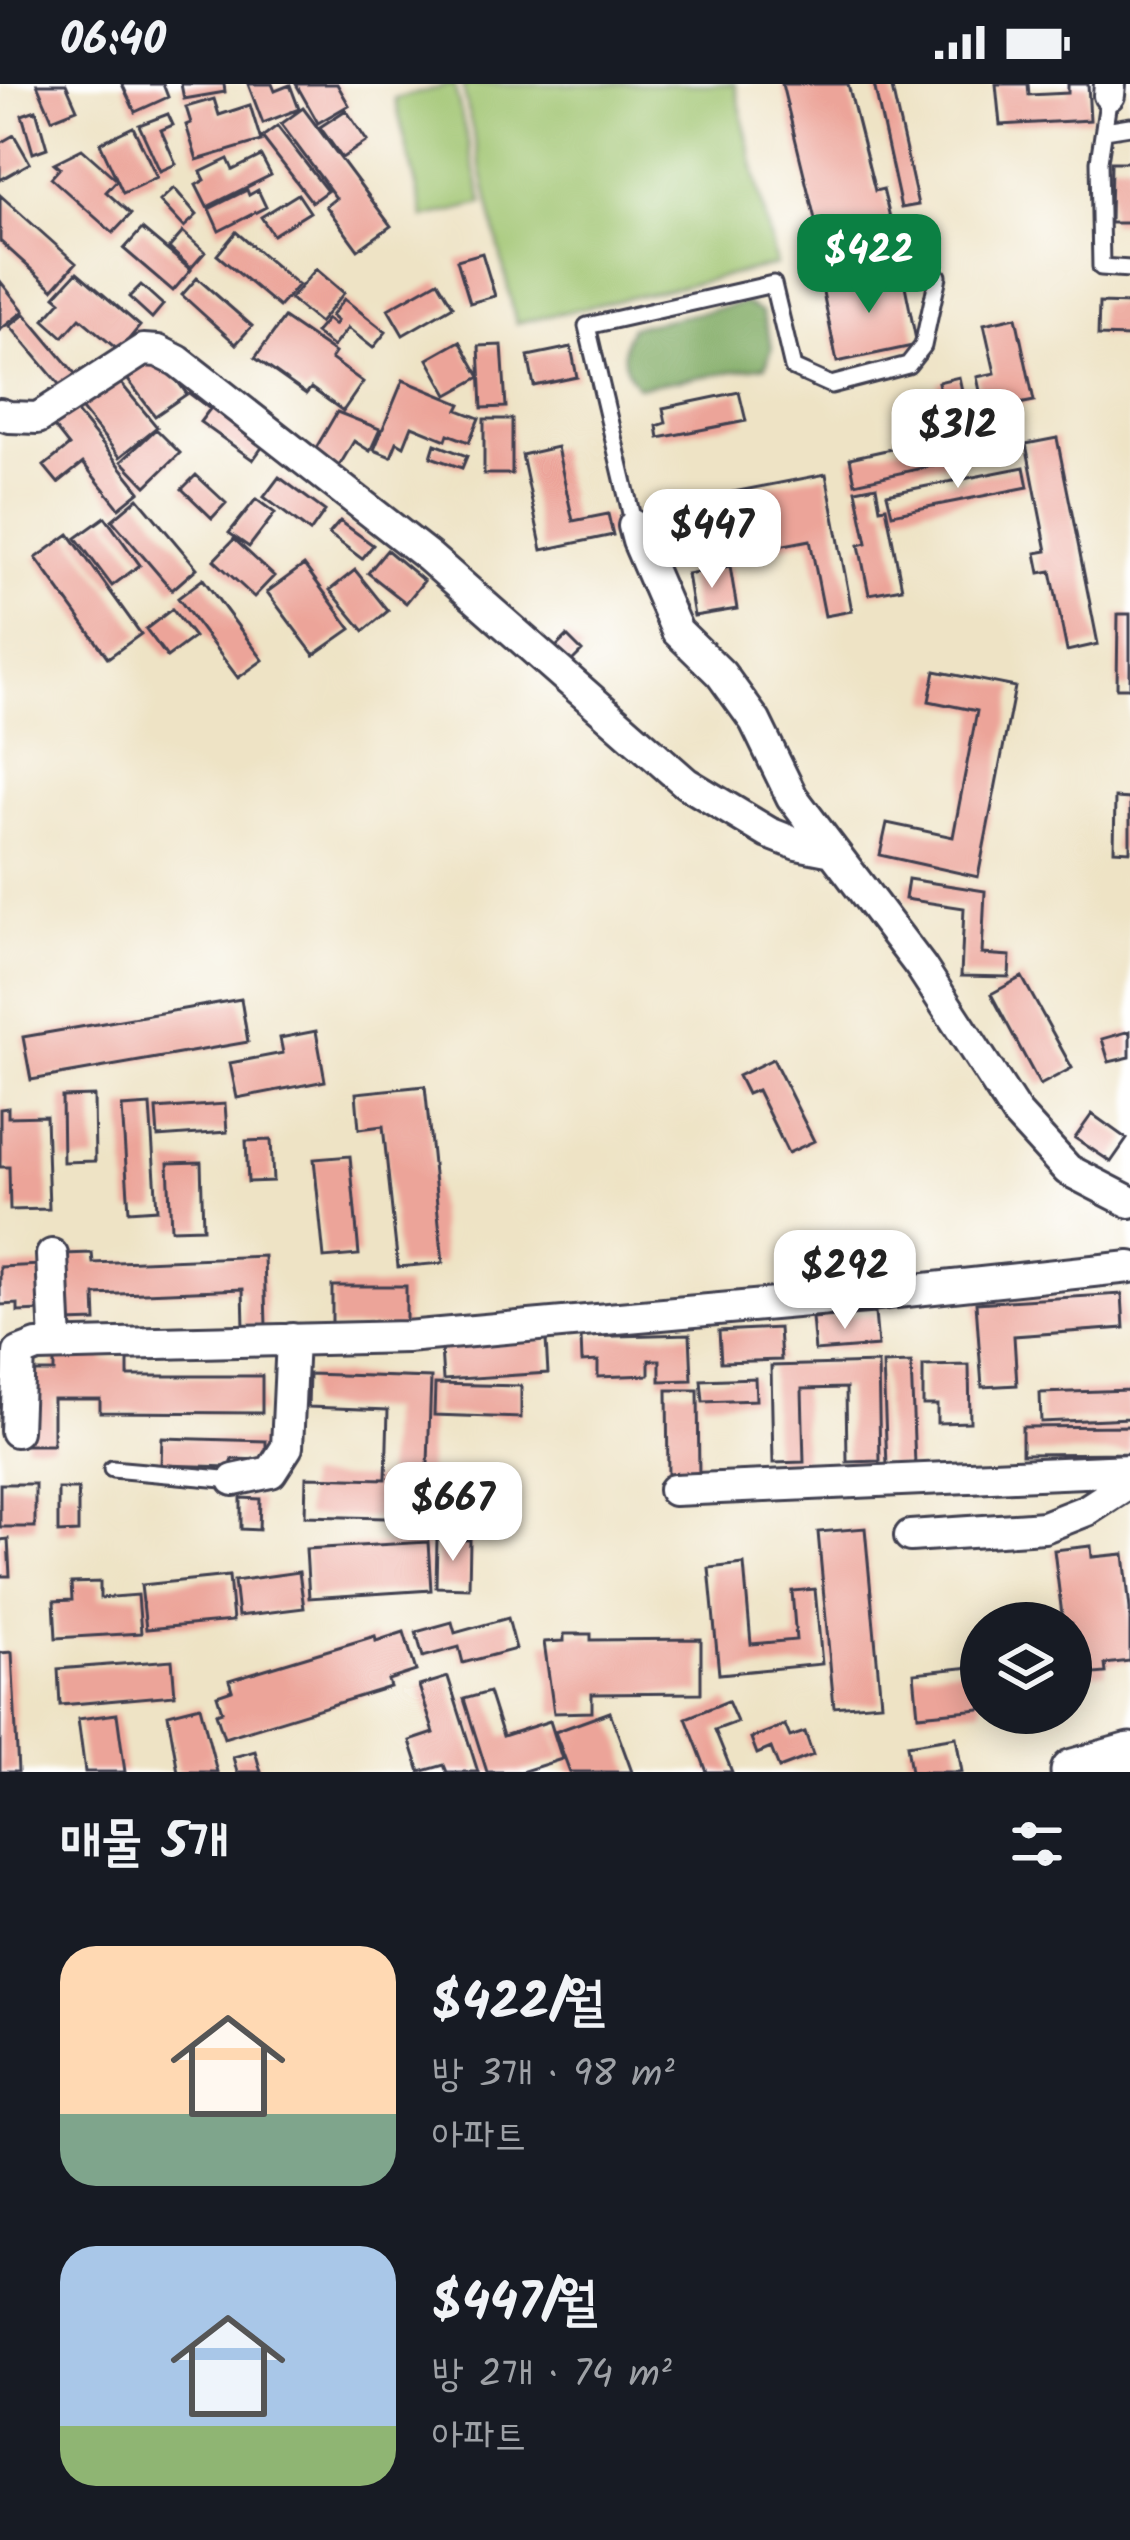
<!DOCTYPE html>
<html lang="ko">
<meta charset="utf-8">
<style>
:root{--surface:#171b24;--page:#20242c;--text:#f1f3f6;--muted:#9ea1a6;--accent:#0b8043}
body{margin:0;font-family:Kalam,"Poor Story",sans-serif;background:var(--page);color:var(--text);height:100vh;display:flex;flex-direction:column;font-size:45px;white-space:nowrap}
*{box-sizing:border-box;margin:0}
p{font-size:39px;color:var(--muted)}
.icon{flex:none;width:66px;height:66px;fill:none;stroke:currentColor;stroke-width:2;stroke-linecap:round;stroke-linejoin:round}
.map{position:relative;height:1688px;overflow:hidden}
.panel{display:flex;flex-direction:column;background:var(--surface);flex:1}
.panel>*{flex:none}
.fabs{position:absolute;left:960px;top:1518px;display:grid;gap:24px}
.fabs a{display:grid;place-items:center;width:132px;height:132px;border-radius:50%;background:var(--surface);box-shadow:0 6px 30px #0003;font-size:60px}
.price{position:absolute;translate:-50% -102px;padding:0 27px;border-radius:24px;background:#fff;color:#222;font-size:39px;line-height:78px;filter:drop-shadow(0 3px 6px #0008)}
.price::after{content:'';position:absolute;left:50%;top:72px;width:36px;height:27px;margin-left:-18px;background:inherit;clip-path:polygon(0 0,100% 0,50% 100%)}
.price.active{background:var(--accent);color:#fff}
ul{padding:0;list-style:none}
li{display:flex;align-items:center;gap:36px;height:300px;padding:0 60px}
li span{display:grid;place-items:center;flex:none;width:336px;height:240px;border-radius:36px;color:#555}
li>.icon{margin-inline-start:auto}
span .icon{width:144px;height:144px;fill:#fffc;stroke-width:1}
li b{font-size:51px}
h2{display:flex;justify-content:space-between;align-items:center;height:144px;padding:0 60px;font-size:51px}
.status{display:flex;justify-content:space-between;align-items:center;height:84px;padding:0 60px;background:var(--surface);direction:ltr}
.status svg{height:33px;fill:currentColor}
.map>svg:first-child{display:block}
.green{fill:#9ec36d;stroke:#607254;stroke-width:3}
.forest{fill:#7ea960;stroke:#50664e;stroke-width:3}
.building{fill:#eca499}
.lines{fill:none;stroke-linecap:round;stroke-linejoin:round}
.lane-casing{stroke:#413f50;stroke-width:21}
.street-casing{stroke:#413f50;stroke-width:36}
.secondary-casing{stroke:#413f50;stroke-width:51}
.lane{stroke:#fff;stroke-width:15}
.street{stroke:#fff;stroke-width:30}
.secondary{stroke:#fff;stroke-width:45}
</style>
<div class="status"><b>06:40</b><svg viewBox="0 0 49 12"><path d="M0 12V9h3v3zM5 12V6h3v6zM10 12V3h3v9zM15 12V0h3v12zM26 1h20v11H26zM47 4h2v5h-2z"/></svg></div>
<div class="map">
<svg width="1130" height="1688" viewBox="0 0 1130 1688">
<rect width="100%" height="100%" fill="#fff"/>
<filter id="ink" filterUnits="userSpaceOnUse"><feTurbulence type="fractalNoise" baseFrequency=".00833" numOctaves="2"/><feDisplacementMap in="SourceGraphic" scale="24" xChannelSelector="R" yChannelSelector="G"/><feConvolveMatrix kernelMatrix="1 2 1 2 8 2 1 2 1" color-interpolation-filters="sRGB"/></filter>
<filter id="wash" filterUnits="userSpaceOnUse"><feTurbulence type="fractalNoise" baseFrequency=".004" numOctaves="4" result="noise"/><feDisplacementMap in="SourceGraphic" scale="48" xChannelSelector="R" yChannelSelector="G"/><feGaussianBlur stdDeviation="2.7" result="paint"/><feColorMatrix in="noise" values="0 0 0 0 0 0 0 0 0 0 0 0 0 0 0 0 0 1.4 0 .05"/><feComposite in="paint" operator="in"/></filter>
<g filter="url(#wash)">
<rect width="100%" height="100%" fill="#eee3c5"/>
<path class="green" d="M454,0L483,120L424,134L395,15Z
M462,0H735L776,181L516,239Z"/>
<path class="forest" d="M745,219L762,229L772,263L766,282L638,303C621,282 619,267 631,243Z"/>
<g id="blocks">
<path class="building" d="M37,0H66L77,25L52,35Z
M122,0H163L168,13L135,28Z
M181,0H224L225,8L184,15Z
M248,0H272L275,7L290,1L299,25L263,39Z
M296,0H337L349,21L318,39Z
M782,0H848L875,107L883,105L894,150L823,168Z
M874,0H891L918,121L901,124Z
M996,0H1028L1029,11L1068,9V0H1088L1090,36L1000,41Z
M214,15L219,31L250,21L261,57L197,76L186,41L191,39L186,23Z
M303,24L391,142L358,166L326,122L336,114L281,40Z
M36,26L47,64L33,69L22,31Z
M346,26L367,57L342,74L320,43Z
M168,30L173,41L161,46L176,80L160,87L139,41Z
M277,42L327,107L312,118L262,53Z
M133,43L157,93L123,109L100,59Z
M14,51L30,79L0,96V59Z
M82,65L117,96L106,108L131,130L113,149L51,94L60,84L54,79Z
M261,72L271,91L207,123L196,101L205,96L201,88L228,75L233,86Z
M1111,78H1130V139H1110Z
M174,104L197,131L184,143L160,117Z
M247,106L249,111L258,106L266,123L219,147L209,125Z
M298,110L310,128L273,151L261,133Z
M0,111L76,179L53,205L0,157Z
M142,145L191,186L173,207L124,165Z
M183,148L205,168L191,184L169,164Z
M236,148L298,201L279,223L217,171Z
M482,169L495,212L470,219L457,176Z
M316,185L344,209L319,239L290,215Z
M902,187L917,261L837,278L822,203Z
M77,188L140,242L119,267L80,234L63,253L44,236L61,217L55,212Z
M197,194L252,242L236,260L182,211Z
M0,197L24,227L0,246Z
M438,197L453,222L403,251L388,225Z
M141,201L163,221L152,234L129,213Z
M344,215L386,248L373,264L348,244L333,263L315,249L327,235L334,241L337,237L331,232Z
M1099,219L1130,220V253L1098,252Z
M25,230L78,293L63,305L10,242Z
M1016,233L1034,317L1014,321L1016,329L977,337L975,327L984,326L977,293L995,289L984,240Z
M284,234L335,269L331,275L363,298L343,327L311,304L306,310L255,274Z
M460,257L480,293L448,311L428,275Z
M502,261L506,323L482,324L479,262Z
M571,263L577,293L534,302L528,272Z
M142,274L167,283L187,310L155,332L122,288Z
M115,292L157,343L120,373L78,321Z
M959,293L976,372L855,399L850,374L950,352L938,298Z
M403,296L461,320L458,326L479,334L469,358L448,350L446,356L412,342L404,362L397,358L391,373L374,366Z
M199,297L270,352L253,376L200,338L210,325L190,310Z
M739,308L746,337L659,354L657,342L666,339L663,324Z
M71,321L140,407L119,424L83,379L58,399L44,382L69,362L50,338Z
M337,328L380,345L370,367L354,357L338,384L313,369Z
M484,335H512V390H484Z
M156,345L180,369L146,402L122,377Z
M1057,354L1098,560L1067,567L1051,487L1040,489L1036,469L1047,467L1026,360Z
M435,360L467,372L462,384L431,373Z
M557,363L573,437L608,430L613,451L542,466L522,371Z
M1024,383L1028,403L892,430L887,410Z
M826,390L852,527L825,532L810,456L690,479L682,436L655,442L651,424Z
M196,391L226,419L212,434L182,405Z
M279,393L325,427L310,448L264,413Z
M876,402L880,424L886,423L902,504L869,510L859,461L867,459L856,406Z
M138,414L197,484L172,506L112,436Z
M256,415L275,429L249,463L229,449Z
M105,433L140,481L112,502L76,454Z
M340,437L373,461L362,475L329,450Z
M69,450L141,550L108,574L36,474Z
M234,455L274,492L254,513L214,476Z
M387,466L424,497L406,519L368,489Z
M304,481L351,545L314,571L267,508Z
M730,482L737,525L694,532L687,490Z
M355,486L388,527L364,547L330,506Z
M203,495L263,576L238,594L178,514Z
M172,525L194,553L167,573L146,545Z
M1118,530H1130V604H1117Z
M567,552L582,567L569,580L554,565Z
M935,587L1015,603L978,793L880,771L887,739L953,753L977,627L929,617Z
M1115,714L1130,715V767L1114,766Z
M908,795L985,807L982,870L1010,872L1009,893L961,892L964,824L905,815Z
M1022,893L1072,984L1040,1001L991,910Z
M241,915L248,958L31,996L23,953Z
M316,947L325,997L237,1014L230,979L283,969L280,954Z
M1130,947V973L1109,978L1102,955Z
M773,975L814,1057L788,1069L757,1006L747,1010L738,992Z
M425,1002L443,1179L398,1183L383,1042L359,1045L356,1009Z
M94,1012L95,1077L63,1078L62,1013Z
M225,1020L227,1048L158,1053L156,1025Z
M150,1021L157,1125L129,1127L122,1023Z
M8,1024V1033L46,1032L49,1125L10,1126L9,1083H0V1025Z
M1092,1030L1127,1055L1111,1078L1075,1054Z
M271,1056L273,1097L248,1098L246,1057Z
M350,1072L359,1171L324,1174L314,1075Z
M201,1078L203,1144L171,1145L168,1079Z
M92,1169L93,1179L264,1172L266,1242L244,1243L243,1205L95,1211L96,1237L66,1238L63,1170Z
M41,1181L42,1227L18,1228V1220L0,1221V1183Z
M332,1202H406V1244H332Z
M1122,1210L1124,1244L1014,1252L1017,1301L982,1303L976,1219Z
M875,1229L878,1262L815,1267L812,1234Z
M779,1244L781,1276L721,1278L719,1247Z
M690,1250L692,1296L660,1297V1276H649V1291L598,1293V1277L582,1278L581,1253Z
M546,1256L548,1289L443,1296L441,1263Z
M54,1270H103V1276H128V1292H262V1329L100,1328V1315H53V1361H26V1288H54Z
M878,1279L880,1377L847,1378L846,1304L802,1305L804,1378L773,1379L771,1282Z
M911,1279L915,1381L887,1382L883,1280Z
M969,1281L970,1338L937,1339V1321H923V1282Z
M309,1290L431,1294L426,1435L305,1432L306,1393L386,1395L388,1326L308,1323Z
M755,1294L756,1316L703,1318L701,1296Z
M435,1300L521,1302V1334L434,1331Z
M667,1306H698L699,1393H668Z
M1130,1306V1334L1041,1338L1040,1309Z
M1130,1342V1369L1022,1370V1343Z
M162,1354L266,1357V1376L232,1375V1383L161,1381Z
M0,1400H35V1443H0Z
M58,1405H78V1448L58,1449Z
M241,1414L260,1415L259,1446L241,1445Z
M865,1444L881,1619L834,1623L818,1448Z
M8,1455L10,1492H0V1456Z
M437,1455L470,1456L469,1504L436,1503Z
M428,1458L431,1506L309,1514L306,1465Z
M1091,1462L1092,1473L1124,1470L1130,1525V1577L1105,1580L1106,1589L1071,1592V1539H1063L1054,1466Z
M744,1480L751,1560L796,1556L792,1507L815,1505L822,1580L719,1590L709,1484Z
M299,1488L304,1524L238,1532L234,1497Z
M229,1492L233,1537L146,1545L141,1501Z
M100,1498V1514L138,1511L141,1549L56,1554L54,1517L72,1516L71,1499Z
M508,1534L516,1565L463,1579L459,1563L423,1573L416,1548L452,1538L455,1549Z
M404,1548L416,1587L388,1596L390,1603L224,1654L216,1629L222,1627L217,1611L232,1606L229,1596L375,1552L376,1557Z
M564,1550H591V1556L701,1555V1609L592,1610V1628L554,1629L544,1558L564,1557Z
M12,1568L18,1688H0V1569Z
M172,1576L175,1611L60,1621L58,1585Z
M981,1582V1625L918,1631L914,1589Z
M448,1593L478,1688H447L444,1681L420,1688L410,1657L434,1649L419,1602Z
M489,1608L503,1652L550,1637L562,1675L521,1688H487L464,1615Z
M728,1617L737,1638L715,1646L732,1688H707L686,1634Z
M200,1622L217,1688H178L168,1630Z
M610,1628L632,1688H570L555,1648Z
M117,1630L125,1688H85L78,1635Z
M785,1641L790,1653L805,1648L813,1671L779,1684L771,1664L757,1670L751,1654Z
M956,1653L962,1688H911L907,1661Z
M255,1667L261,1688H237L233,1673Z"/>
</g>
</g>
<g filter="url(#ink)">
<use href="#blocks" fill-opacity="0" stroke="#413f50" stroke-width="3"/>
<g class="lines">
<g class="lane-casing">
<path id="lane" d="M1109,11L1099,77L1101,183L1130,185
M1105,46L1130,42
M634,442L587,242L773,200L793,284L831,301L908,281L923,262L938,192
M112,1385L234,1396"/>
</g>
<g class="street-casing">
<path id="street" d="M1109,11L1110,0
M0,330L9,333L38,334L143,266L158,267L178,277L429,473L686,699L769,749L797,760L833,767
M634,442L638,457L677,547L721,590L755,637L792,713L921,883L1016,1029L1068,1086L1130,1118
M52,1171L56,1260
M16,1347L19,1269L37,1262L406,1253L841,1214L1130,1183
M234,1396L271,1388L287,1363L292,1255
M674,1406L1130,1386
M910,1452L1044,1443L1087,1426L1130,1398"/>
</g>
<g class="secondary-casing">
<path id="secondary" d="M1074,1688L1130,1672"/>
</g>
<use href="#lane" class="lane"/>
<use href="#street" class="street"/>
<use href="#secondary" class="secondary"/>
</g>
</g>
</svg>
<div class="fabs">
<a><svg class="icon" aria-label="layers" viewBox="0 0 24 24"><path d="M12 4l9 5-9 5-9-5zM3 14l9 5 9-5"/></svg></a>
</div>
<b class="price active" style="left:869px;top:232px">$422</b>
<b class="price" style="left:958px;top:407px">$312</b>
<b class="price" style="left:712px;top:507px">$447</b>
<b class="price" style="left:845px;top:1248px">$292</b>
<b class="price" style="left:453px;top:1480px">$667</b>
</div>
<section class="panel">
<h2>매물 5개<svg class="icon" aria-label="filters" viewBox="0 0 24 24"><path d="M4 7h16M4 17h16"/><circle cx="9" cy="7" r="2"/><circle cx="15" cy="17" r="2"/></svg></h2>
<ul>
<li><span style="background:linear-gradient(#ffd9b3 70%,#7fa58c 0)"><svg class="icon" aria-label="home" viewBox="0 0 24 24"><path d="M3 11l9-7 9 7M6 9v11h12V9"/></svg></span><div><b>$422/월</b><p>방 3개 · 98 m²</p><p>아파트</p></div></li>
<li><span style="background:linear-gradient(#a9c7e8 75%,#8fb573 0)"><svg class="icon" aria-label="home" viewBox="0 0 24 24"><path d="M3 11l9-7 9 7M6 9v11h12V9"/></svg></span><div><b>$447/월</b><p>방 2개 · 74 m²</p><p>아파트</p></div></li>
</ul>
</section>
